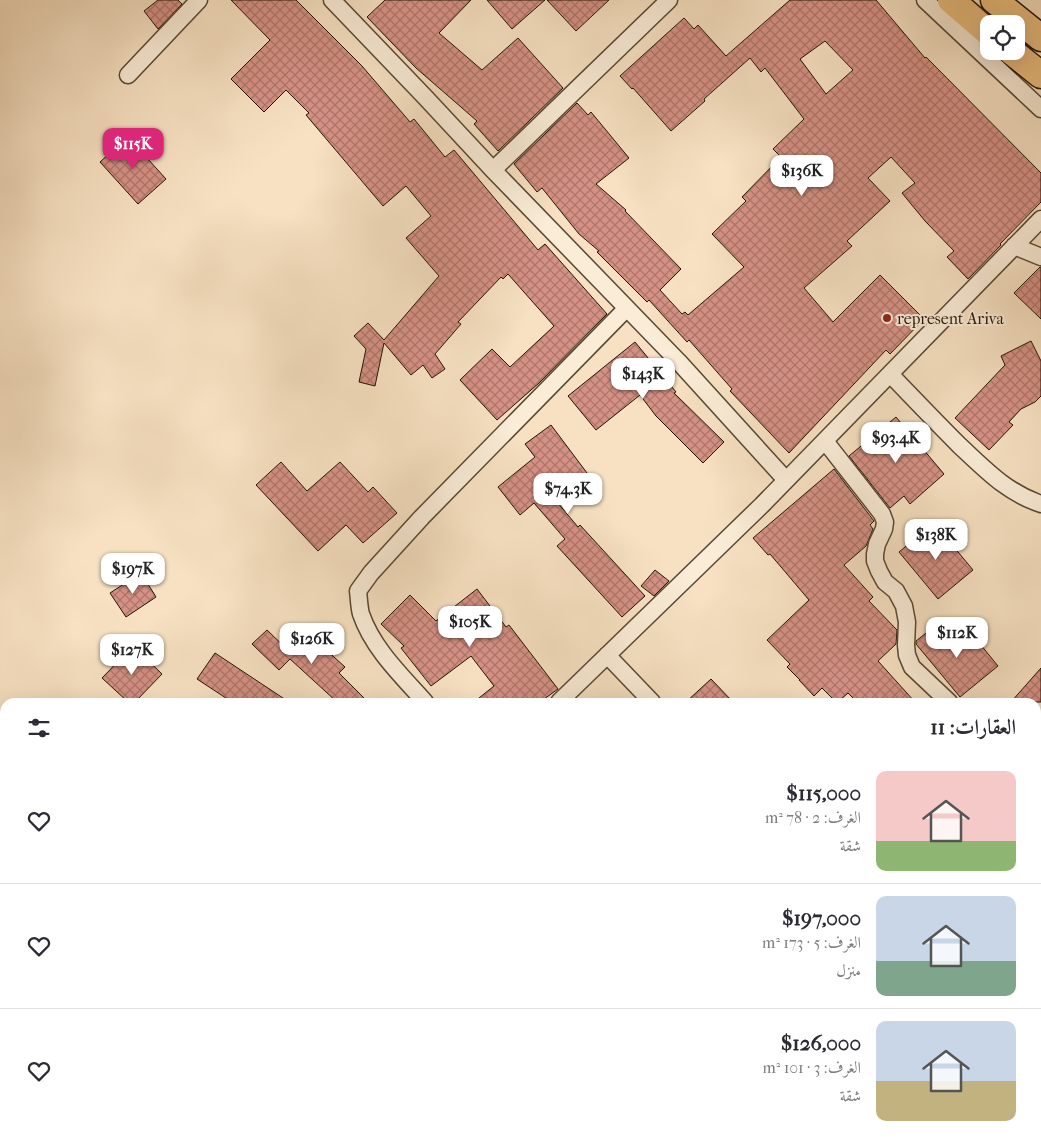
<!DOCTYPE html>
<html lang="ar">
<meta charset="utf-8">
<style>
:root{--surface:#fff;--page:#f2f2f3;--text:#2b2b33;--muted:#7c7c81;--line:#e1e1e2;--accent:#db2777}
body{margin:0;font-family:"IM FELL French Canon",Amiri,serif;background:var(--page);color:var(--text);direction:rtl;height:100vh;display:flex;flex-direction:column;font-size:19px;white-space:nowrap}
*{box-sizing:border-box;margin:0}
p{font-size:16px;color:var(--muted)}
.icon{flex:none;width:28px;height:28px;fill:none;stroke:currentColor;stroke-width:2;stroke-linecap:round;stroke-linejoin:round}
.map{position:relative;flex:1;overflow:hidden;direction:ltr}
.side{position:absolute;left:0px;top:698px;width:1041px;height:446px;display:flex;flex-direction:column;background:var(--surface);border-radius:15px 15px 0 0;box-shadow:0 5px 20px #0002;direction:rtl}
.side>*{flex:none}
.tools{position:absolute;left:980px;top:15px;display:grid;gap:10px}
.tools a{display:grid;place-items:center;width:45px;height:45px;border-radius:10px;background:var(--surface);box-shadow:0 5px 20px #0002;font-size:25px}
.price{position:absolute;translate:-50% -42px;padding:0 11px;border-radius:10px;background:#fff;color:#222;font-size:16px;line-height:32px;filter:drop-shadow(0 1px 2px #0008)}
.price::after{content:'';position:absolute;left:50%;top:30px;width:15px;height:11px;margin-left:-8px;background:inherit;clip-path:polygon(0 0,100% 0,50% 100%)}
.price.selected{background:var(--accent);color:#fff}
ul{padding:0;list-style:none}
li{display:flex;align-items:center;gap:15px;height:125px;padding:0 25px}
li+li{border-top:1px solid var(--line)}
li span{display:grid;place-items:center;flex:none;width:140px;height:100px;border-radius:10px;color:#555}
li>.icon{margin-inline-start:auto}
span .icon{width:60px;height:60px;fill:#fffc;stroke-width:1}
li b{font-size:21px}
h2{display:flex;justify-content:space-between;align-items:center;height:60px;padding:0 25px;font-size:21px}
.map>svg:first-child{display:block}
.building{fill:url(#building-cross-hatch);stroke:#231405;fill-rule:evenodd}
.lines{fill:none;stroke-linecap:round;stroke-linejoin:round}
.minor-casing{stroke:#584734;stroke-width:19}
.trunk-casing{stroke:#231405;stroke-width:29}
.minor{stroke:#faecd7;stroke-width:16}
.trunk{stroke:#ecc081;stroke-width:26}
.poi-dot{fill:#8f2418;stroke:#faecd7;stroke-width:2}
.labels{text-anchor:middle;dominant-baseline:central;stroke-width:4;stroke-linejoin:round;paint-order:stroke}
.poi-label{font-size:16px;fill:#231405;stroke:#faecd7;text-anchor:start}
</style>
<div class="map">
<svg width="1041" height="1143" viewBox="0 0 1041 1143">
<defs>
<pattern id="building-cross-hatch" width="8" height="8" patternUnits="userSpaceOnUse" patternTransform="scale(1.25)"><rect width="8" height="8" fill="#d69185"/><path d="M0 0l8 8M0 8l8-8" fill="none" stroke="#ad756b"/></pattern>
</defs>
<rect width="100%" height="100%" fill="#f7e1c2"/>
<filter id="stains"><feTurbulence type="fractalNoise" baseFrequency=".004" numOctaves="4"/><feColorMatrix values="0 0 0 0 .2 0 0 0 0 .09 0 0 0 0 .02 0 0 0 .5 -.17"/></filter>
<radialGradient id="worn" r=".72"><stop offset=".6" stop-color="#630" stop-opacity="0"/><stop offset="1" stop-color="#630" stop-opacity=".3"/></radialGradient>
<path class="building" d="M158,0H178L182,4L158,29L144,11Z
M231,0H296L362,66L410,122L414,119L445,157L454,150L538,250L545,244L607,314L539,383L497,420L460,380L492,349L510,367L554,326L508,274L503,279L501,277L458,322L461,324L435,354L445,369L432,378L423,365L411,375L384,343L375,386L359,382L366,349L354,336L368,323L384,340L439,276L406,238L431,216L406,186L383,206L306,115L309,113L286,90L264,112L231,79L270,40Z
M385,0H471L439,33L482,70L518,38L563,88L498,151L474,124L477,121L416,68L367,17Z
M487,0H545L512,29Z
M547,0H609L576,31Z
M790,0H876L925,58L926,57L1041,173V202L1000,244L1001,245L968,279L947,257L954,251L925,221L902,193L915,183L891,157L868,178L890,201L847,241L852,246L804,288L833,322L880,275L924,319L890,354L886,350L789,453L730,391L732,389L689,340L687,342L649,300L647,302L597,252L599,251L579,234L542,188L537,192L514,164L577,103L588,115L591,112L629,158L596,184L626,210L625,211L681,269L660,290L682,314L685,312L688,315L744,267L712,234L746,201L742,197L781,157L773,149L804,119L765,68L761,72L750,58L704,99L705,101L671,131L633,88L632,89L620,76L684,18L694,29L698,25L726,56ZM825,41L853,70L826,94L800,59Z
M128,137L166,179L138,204L100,162Z
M1040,267H1041V319L1014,293Z
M1031,341L1041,361V396L1035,402L1021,409L1009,422L1013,425L989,450L955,418L1005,365L1001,356Z
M635,342L676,392L674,393L724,442L703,463L656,416L640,395L596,430L568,396Z
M896,417L944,474L910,504L904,496L890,508L849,456Z
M551,425L590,477L557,502L578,527L580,525L645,596L622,617L557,546L565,539L534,503L520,515L498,487L535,457L525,444Z
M281,462L307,491L340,462L368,492L373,487L397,513L363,543L346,525L318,551L256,485Z
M834,469L874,521L870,525L873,529L866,546L844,565L873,597L869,601L897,630L896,644L878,661L915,702H857L848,693L838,702H836L822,688L814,696L799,680H800L787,667L790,664L767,640L809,600L770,554L768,555L753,538Z
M934,523L973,570L938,599L899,552Z
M655,570L669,581L654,596L641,586Z
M141,573L156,597L126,617L110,593Z
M477,589L506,627L509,625L558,689L540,702H474L494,686L471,656L431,686L401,648L404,646L381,624L410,595L436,621Z
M935,626L949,642L967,628L998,666L960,697L916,644V641Z
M267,630L293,655L314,633L326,644L323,647L345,667L339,673L368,702H337L290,659L279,670L252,644Z
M133,646L162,674L135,702H128L102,678Z
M215,653L289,702H232L197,679Z
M1041,668V702H1011Z
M711,679L733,702H686Z"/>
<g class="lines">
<g class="minor-casing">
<path id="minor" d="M332,0L425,97L493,170L678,361L786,480
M925,0L1041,109
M128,75L199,0
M493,170L669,0
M1014,246L1041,257
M890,374C913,398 936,422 960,446C986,470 1006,492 1041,504
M825,441L882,514L885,522L884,529L877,544L875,554V561L879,571L885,582L896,591L904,606L907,622L906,645L907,655L912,667L949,702
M607,655L652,702
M425,702C402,676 373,649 361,614C359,607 359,598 358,591L371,573L422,517L626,309
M559,702L762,505L1041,219
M1036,794L1041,800
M0,856L5,851
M0,962L5,966
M1036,1095L1041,1100
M95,1143L99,1139"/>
</g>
<g class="trunk-casing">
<path id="trunk" d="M951,0L989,33
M994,0L1041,38
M1011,51L1041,75"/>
</g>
<use href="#minor" class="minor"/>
<use href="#trunk" class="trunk"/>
</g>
<circle class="poi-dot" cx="887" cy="318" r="5"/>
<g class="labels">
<g class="poi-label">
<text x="897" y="318">represent Ariva</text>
</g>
</g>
<rect width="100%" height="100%" filter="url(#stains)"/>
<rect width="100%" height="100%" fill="url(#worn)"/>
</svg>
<div class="tools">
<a><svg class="icon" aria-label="locate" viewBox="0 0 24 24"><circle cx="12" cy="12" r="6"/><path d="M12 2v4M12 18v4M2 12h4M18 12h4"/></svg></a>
</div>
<b class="price selected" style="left:133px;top:170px">$115K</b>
<b class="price" style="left:802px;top:197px">$136K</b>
<b class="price" style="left:643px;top:400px">$143K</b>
<b class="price" style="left:896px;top:464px">$93.4K</b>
<b class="price" style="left:568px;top:515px">$74.3K</b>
<b class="price" style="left:936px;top:561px">$138K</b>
<b class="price" style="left:133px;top:595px">$197K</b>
<b class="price" style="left:470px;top:648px">$105K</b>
<b class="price" style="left:957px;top:659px">$112K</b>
<b class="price" style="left:312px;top:665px">$126K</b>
<b class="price" style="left:132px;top:676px">$127K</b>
<section class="side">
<h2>العقارات: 11<svg class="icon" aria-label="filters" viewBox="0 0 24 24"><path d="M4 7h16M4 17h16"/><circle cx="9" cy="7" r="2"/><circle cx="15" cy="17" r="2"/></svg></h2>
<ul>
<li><span style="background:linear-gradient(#f6c9c9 70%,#8fb573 0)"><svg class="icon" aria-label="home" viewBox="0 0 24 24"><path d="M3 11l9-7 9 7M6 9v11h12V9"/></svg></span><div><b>$115,000</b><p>الغرف: 2 · 78 m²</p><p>شقة</p></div><svg class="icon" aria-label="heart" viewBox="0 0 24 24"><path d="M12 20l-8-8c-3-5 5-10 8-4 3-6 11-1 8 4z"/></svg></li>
<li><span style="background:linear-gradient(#c9d6e8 65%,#7fa58c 0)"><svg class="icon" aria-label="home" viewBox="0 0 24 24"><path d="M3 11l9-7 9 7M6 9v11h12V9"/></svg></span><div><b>$197,000</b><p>الغرف: 5 · 173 m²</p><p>منزل</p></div><svg class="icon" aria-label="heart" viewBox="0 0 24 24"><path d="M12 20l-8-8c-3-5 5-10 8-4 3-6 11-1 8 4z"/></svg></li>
<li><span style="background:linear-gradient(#c9d6e8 60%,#c2b280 0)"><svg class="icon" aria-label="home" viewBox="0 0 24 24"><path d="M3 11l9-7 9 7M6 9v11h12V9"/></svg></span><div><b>$126,000</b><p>الغرف: 3 · 101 m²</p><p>شقة</p></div><svg class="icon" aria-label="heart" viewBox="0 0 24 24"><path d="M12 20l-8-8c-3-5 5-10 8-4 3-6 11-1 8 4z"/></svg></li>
</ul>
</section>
</div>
